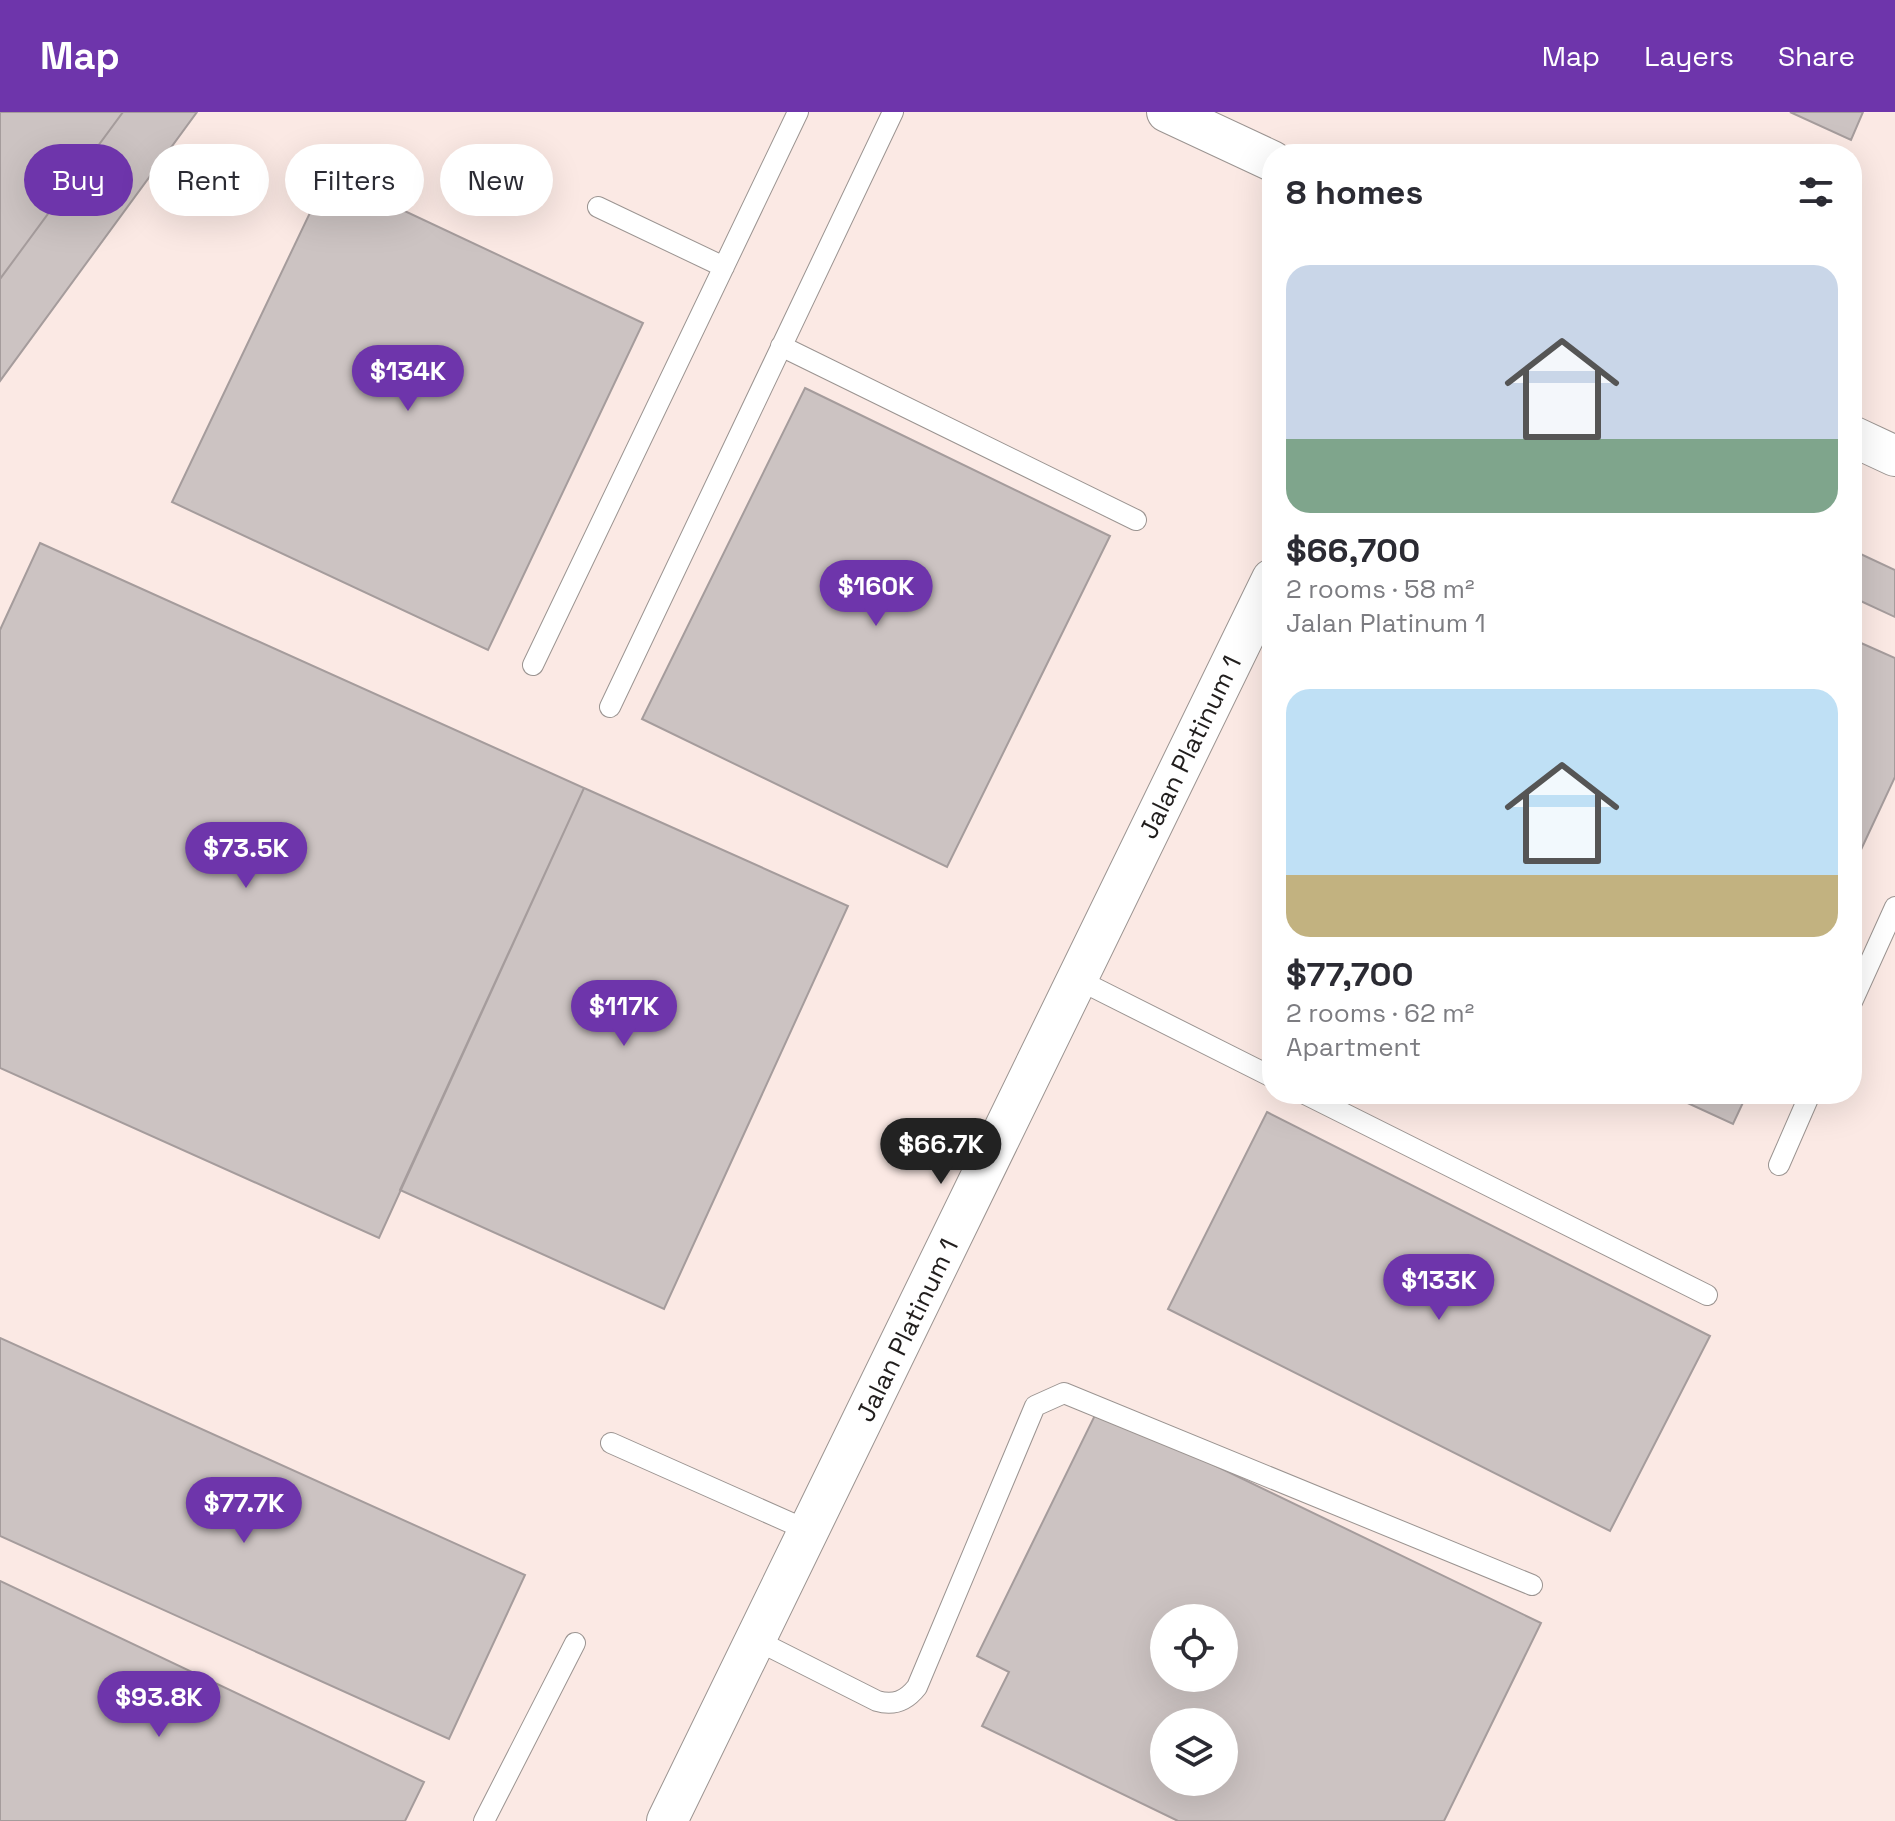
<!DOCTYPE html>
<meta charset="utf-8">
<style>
:root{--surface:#fff;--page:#f7f7f7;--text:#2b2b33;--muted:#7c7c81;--accent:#6e35ab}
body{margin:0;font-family:"Space Grotesk",sans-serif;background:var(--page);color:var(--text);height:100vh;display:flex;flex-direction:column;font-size:30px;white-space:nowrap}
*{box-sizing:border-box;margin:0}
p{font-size:26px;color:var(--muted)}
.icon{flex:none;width:44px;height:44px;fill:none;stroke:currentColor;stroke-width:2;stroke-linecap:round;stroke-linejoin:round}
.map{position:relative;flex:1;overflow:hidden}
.panel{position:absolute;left:1262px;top:32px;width:600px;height:960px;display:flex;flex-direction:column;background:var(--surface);border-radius:32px;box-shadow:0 8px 32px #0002}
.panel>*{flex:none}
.banner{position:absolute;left:24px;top:32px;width:760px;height:72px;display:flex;gap:16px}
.controls{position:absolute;left:1150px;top:1492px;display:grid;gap:16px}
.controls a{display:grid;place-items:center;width:88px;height:88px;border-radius:50%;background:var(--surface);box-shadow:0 8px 32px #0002;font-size:40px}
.price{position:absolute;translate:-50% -68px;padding:0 18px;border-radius:28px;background:var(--accent);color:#fff;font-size:26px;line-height:52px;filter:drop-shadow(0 2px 4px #0008)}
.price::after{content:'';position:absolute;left:50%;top:48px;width:24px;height:18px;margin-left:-12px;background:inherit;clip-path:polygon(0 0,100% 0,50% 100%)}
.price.on{background:#222;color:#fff}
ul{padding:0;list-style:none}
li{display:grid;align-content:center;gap:16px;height:424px;padding:0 24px}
li span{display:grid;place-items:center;height:248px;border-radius:24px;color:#555}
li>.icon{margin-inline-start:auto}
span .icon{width:144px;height:144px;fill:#fffc;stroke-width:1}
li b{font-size:34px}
h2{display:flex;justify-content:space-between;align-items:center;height:96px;padding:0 24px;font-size:34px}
.pill{padding:0 28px;border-radius:36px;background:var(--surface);box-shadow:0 8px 32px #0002;font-size:28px;line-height:72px}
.pill.on{background:var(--accent);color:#fff}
header{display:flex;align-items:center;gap:48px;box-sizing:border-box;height:112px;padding:0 40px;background:var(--accent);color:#fff}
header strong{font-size:38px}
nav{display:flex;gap:44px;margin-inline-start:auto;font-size:28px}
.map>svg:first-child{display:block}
.built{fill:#fbe9e4;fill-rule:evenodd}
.building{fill:#ccc3c2;stroke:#a59c9c;stroke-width:2;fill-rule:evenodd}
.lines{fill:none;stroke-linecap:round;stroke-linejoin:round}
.lane-casing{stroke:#9b9491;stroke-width:22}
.street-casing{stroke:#9b9491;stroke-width:42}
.lane{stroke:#fff;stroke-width:20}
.street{stroke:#fff;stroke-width:40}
.labels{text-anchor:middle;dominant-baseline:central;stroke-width:7;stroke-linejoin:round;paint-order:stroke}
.street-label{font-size:26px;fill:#211e1d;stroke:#fff}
</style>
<header>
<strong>Map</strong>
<nav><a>Map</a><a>Layers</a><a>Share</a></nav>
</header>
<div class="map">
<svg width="1895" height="1709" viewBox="0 0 1895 1709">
<rect width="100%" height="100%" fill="#fef6f3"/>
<path class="built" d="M0,0H1895V1709H0ZM1272,42H1852V982H1272ZM1164,1506H1224V1566H1164ZM1164,1610H1224V1670H1164Z"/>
<path class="building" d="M0,0H123L0,167Z
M123,0H197L0,269V167Z
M1790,0H1863L1851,28Z
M328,63L643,211L488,538L172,390Z
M805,276L1110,424L947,755L642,607Z
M40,431L584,676L379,1126L0,956V518Z
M1852,438L1895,458V505L1852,485Z
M1852,527L1895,546V665L1852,757Z
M584,676L848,794L664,1197L400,1078Z
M1668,982H1747L1733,1012Z
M1267,1000L1710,1224L1610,1419L1168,1197Z
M0,1226L525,1463L449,1627L0,1424Z
M1098,1297L1541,1511L1444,1709H1178L982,1614L1009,1560L977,1544ZM1164,1506H1224V1566H1164ZM1164,1610H1224V1670H1164Z
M0,1469L424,1670L405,1709H0Z"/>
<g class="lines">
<g class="lane-casing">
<path id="lane" d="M598,95L724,155
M781,234L1136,408
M533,553L798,0
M610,595L893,0
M1077,867L1272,965
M1852,890L1895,795
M1305,982L1707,1183
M1779,1053L1810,982
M611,1331L809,1419
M756,1528L877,1589C894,1594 906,1589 917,1575L1035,1294L1064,1281L1532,1473
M484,1709L575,1531"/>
</g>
<g class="street-casing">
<path id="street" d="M1167,0L1272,49
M1852,324L1895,344
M667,1709L1272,467"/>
</g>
<use href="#lane" class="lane"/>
<use href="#street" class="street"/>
</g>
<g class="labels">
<g class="street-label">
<text transform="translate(1190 635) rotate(-64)">Jalan Platinum 1</text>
<text transform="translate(907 1218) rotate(-64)">Jalan Platinum 1</text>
</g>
</g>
</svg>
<div class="controls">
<a><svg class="icon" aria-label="locate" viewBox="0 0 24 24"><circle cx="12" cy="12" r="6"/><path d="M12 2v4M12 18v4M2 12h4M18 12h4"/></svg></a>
<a><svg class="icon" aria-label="layers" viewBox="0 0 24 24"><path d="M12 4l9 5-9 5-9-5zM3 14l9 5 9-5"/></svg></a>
</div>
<b class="price" style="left:408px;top:301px">$134K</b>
<b class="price" style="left:876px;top:516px">$160K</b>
<b class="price" style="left:246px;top:778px">$73.5K</b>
<b class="price" style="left:624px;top:936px">$117K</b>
<b class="price on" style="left:941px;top:1074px">$66.7K</b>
<b class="price" style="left:1439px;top:1210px">$133K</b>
<b class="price" style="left:244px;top:1433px">$77.7K</b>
<b class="price" style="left:159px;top:1627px">$93.8K</b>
<div class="banner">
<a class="pill on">Buy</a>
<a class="pill">Rent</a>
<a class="pill">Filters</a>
<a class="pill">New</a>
</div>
<section class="panel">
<h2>8 homes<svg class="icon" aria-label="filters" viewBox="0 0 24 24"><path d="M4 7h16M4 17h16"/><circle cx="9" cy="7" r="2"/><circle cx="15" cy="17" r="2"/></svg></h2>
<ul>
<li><span style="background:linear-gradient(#c9d6e8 70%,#7fa58c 0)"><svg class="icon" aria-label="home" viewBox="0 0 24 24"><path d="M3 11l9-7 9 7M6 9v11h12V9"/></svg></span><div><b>$66,700</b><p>2 rooms · 58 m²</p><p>Jalan Platinum 1</p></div></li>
<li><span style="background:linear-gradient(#bfe0f5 75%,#c2b280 0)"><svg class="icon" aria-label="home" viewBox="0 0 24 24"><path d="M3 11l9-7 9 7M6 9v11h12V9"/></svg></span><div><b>$77,700</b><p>2 rooms · 62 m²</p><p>Apartment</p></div></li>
</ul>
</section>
</div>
